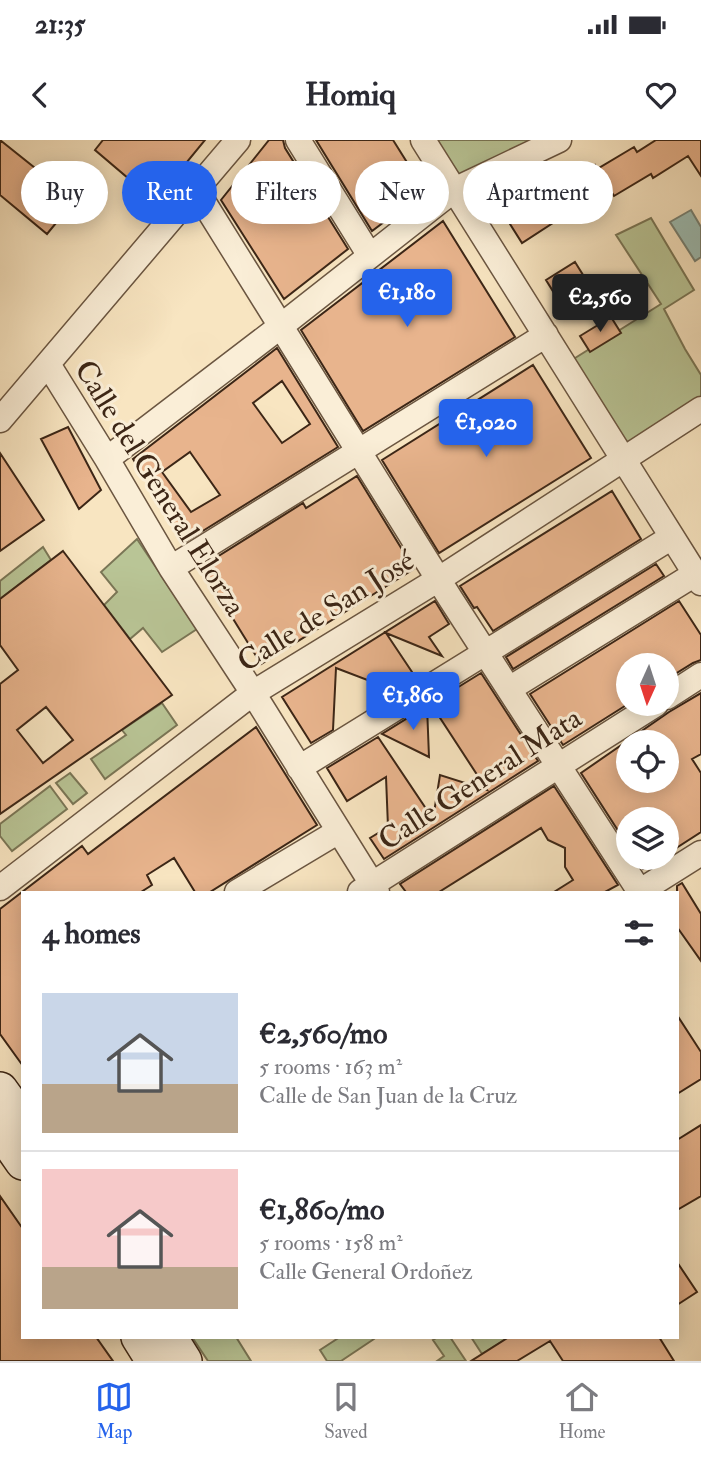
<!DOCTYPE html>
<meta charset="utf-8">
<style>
:root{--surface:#fff;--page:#f2f2f3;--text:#2b2b33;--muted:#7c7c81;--line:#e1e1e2;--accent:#2563eb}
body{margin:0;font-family:"IM FELL Double Pica",serif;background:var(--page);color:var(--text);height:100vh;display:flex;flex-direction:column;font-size:26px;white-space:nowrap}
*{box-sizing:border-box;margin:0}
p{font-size:23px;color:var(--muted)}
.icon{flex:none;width:38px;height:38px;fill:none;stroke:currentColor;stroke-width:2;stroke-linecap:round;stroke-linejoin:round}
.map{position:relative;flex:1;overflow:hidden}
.side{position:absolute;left:21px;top:751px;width:658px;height:448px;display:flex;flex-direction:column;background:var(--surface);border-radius:0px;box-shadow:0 4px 18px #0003}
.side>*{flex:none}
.guide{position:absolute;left:21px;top:21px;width:660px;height:63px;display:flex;gap:14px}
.needle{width:46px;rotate:183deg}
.controls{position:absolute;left:616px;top:513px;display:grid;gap:14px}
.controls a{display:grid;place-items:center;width:63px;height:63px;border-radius:50%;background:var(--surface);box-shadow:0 4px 18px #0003;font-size:35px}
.price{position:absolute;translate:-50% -60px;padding:0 16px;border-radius:7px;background:var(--accent);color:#fff;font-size:23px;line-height:46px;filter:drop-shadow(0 2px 4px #0008)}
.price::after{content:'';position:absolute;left:50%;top:42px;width:21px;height:16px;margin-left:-10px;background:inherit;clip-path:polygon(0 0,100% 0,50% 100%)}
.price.active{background:#222;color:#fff}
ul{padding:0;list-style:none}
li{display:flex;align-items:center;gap:21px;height:175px;padding:0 21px}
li+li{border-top:2px solid var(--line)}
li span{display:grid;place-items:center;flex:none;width:196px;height:140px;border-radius:0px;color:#555}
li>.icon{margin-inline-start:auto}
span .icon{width:84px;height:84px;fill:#fffc;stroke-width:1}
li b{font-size:30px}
h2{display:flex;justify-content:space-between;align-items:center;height:84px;padding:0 21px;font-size:30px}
.tag{padding:0 24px;border-radius:32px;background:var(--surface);box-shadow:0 4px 18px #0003;font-size:24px;line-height:63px}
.tag.active{background:var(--accent);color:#fff}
.status{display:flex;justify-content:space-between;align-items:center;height:49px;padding:0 35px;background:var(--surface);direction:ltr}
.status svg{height:19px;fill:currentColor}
header{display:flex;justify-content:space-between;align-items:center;height:91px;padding:0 21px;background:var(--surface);font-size:32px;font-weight:800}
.tab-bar{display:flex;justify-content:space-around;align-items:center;height:98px;border-top:2px solid var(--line);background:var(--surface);font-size:19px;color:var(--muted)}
.tab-bar a{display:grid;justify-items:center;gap:4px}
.tab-bar .active{color:var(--accent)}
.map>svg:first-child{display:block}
.green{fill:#b9c596;stroke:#7a7656;stroke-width:2}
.water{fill:#9dbfb6;stroke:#768276;stroke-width:2}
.building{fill:#e8b48d;stroke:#3c2616;stroke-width:2;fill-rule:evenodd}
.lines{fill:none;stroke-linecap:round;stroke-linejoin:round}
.street-casing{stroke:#6b5641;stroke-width:27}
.secondary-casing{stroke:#3c2616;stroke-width:38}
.street{stroke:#faeed7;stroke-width:24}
.secondary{stroke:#faeed7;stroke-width:35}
.labels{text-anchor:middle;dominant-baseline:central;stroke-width:6;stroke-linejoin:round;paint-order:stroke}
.street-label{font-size:30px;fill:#3c2616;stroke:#faeed7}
</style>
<div class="status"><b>21:35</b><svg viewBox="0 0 49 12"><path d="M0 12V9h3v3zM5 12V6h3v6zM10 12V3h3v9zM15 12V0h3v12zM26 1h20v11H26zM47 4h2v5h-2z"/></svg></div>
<header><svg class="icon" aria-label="back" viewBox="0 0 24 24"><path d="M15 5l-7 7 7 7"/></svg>Homiq<svg class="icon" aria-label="heart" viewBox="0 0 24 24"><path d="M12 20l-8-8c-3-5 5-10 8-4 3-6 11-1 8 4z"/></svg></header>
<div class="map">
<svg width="701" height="1221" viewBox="0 0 701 1221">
<rect width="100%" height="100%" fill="#f8e5c1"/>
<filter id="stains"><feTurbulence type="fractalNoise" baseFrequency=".00286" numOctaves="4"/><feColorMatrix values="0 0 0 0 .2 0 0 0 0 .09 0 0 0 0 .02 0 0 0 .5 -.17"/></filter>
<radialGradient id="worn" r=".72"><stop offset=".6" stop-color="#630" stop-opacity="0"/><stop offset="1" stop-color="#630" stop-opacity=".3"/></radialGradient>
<path class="green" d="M423,0H559L454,50Z
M651,78L694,150L664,169L685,209L701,235V269L623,319L564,225L661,164L616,95Z
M137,399L197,489L162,512L143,488L130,499L104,465L117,452L101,432Z
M43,407L51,420L0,459V441Z
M162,563L177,585L105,639L91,619L126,595L122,590Z
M70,633L87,653L73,664L56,643Z
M50,646L67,669L12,711L0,696V684Z
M192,1197H236L251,1221H208Z
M340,1197H373L374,1199L341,1221H327L320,1210Z
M438,1197H450L466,1221H437L444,1216L433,1200Z
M471,1197H509L482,1214Z"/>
<path class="water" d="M691,70L701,87V117L695,121L670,82Z"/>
<path class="building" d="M0,0L75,60L47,94L0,55Z
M103,0H205L155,61L95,10Z
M269,0H283L285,8L348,109L284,159L221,60Z
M316,0H393L425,51L372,91Z
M656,0H701V36L688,16L653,38L651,34L614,56L611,51L576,73L573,70L522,103L505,76L556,43L559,47L595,25L597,29L634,7L637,12Z
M443,81L515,197L363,291L301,190Z
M575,122L593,151L564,169L546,140Z
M611,177L621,193L590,212L580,196Z
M277,208L338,307L185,402L133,319ZM282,241L310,284L282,303L253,263ZM190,312L220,355L191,372L162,332Z
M533,225L591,318L439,413L382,320Z
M68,287L101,350L79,369L41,299Z
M0,313L44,380L0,411Z
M357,336L414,429L261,524L201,427L303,363L306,368Z
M612,351L641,399L493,491L477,467L474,468L460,446Z
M63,411L172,555L0,674V544L18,530L0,505V459ZM46,567L73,600L43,623L17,590Z
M656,424L664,436L513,529L506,517Z
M435,461L449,484L429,497L442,516L386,493L416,538L396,551L336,528L333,590L311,603L282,557Z
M679,461L701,495V520L693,523L667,539V525H628V564L563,605L530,554Z
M481,533L538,621L384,719L370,698L388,687L386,637L347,661L327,628L378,597L433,679L440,635L487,650L431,564Z
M701,553V614L692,619L701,633V692L667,714V679H628V706L581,633L669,572ZM628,602H667V640H628Z
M427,566L429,617L382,594Z
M256,587L317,685L210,752H195L174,718L147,735L152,745L141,752H23V926L0,894V769L82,706L88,714Z
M554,646L618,745L605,752H554L573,740L565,727V708L548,700L541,688L439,752H406L400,744Z
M635,718H661L643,729Z
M682,743L701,774V821L677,787V746Z
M677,875L701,912V939L677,954Z
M701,985V1056L677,1070V1000Z
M0,1056L23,1089V1197H96L113,1221H0Z
M677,1122L697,1152L677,1165Z
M509,1197H659L674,1221H563L550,1201L517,1221H471Z"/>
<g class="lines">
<g class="street-casing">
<path id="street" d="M298,0L370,116
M423,0L701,443
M196,50L450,458L640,752
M48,224L107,319L171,428L253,553L377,752
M0,280L238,0
M107,319L281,186L454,50L559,0
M171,428L546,195
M509,549L695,434
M667,557L701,535
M299,628L672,397
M0,748L253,553L439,439L701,269
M237,752L339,691
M360,752L656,564
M639,752L701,713"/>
</g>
<g class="secondary-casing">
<path id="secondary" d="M0,950L23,982
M0,989L23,1022
M139,1197L154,1221
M169,1197L184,1221"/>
</g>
<use href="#street" class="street"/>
<use href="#secondary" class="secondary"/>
</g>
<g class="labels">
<g class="street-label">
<text transform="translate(160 348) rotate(58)">Calle del General Elorza</text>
<text transform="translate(326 471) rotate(-32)">Calle de San José</text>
<text transform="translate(480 639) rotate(-33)">Calle General Mata</text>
</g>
</g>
<rect width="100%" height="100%" filter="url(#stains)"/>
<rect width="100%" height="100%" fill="url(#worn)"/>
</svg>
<div class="controls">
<a><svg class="needle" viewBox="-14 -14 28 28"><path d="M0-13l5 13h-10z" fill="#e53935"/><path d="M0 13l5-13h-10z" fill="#7c7c81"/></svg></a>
<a><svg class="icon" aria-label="locate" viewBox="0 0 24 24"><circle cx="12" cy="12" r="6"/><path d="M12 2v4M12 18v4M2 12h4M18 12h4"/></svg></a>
<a><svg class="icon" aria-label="layers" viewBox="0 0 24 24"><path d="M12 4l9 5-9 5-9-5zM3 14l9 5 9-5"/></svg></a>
</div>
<b class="price" style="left:407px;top:189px">€1,180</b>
<b class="price active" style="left:600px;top:194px">€2,560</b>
<b class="price" style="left:486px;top:319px">€1,020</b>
<b class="price" style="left:413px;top:592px">€1,860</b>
<div class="guide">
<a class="tag">Buy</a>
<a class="tag active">Rent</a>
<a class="tag">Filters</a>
<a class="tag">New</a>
<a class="tag">Apartment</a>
</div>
<section class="side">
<h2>4 homes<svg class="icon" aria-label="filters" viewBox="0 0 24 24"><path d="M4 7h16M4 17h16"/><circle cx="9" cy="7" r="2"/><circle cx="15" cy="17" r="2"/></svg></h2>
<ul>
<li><span style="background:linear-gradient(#c9d6e8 65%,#b9a48a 0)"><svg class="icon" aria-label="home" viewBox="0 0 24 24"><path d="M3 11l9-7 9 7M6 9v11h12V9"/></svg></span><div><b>€2,560/mo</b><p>5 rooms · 163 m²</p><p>Calle de San Juan de la Cruz</p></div></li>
<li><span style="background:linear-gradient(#f6c9c9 70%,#b9a48a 0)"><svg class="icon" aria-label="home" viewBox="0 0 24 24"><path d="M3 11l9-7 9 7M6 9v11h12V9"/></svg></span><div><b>€1,860/mo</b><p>5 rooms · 158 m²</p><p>Calle General Ordoñez</p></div></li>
</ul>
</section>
</div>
<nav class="tab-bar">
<a class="active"><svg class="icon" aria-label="map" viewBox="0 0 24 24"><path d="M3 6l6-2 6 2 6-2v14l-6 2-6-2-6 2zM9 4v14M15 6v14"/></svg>Map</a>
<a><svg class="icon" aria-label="saved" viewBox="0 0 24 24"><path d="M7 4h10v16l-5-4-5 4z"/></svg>Saved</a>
<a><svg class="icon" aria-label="home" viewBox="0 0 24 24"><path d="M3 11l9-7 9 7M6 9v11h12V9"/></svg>Home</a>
</nav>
